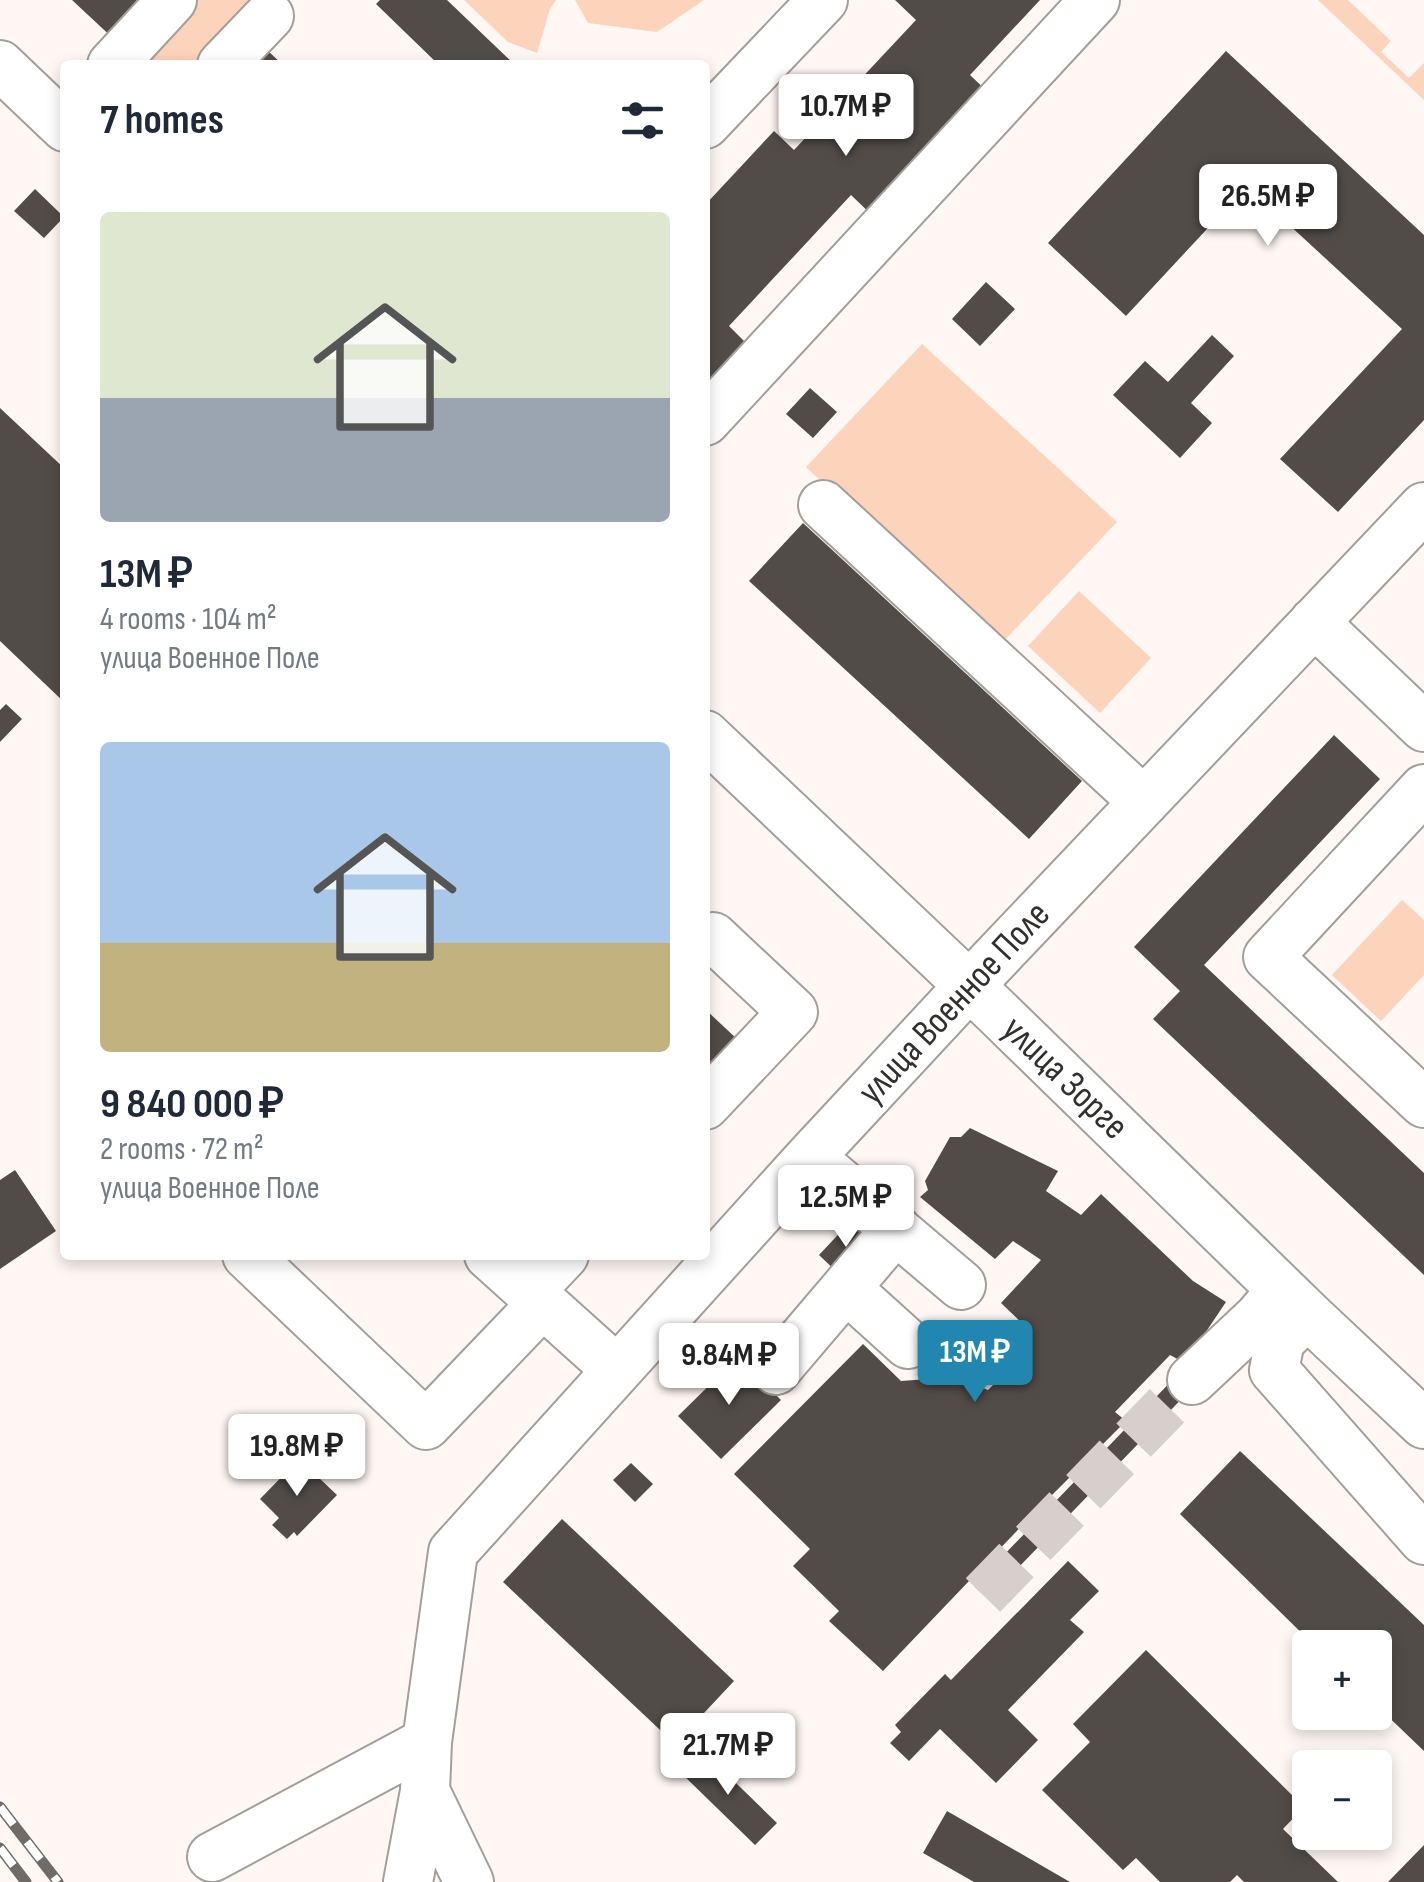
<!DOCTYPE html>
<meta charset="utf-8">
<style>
:root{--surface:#fff;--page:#f6f6f7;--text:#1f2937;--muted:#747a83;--accent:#2187b0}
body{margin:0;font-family:"Sofia Sans Condensed",sans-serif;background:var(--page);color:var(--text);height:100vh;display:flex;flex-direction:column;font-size:38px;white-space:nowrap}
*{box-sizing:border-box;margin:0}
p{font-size:32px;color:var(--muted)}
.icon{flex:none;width:55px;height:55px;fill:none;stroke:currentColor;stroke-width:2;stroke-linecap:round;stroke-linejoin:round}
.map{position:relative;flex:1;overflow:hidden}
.sheet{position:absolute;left:60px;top:60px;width:650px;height:1200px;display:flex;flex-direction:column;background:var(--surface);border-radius:10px;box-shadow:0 5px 15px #0003}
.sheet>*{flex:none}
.buttons{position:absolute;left:1292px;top:1630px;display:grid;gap:20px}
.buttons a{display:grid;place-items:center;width:100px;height:100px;border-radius:10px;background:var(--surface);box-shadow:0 5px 15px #0003;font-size:50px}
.price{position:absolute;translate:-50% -85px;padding:0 22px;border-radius:10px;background:#fff;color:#222;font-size:32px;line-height:65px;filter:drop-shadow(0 2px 5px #0008)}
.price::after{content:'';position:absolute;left:50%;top:60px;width:30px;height:22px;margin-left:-15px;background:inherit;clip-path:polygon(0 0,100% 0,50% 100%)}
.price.active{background:var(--accent);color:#fff}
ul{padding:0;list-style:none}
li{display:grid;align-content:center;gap:20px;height:530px;padding:0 40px}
li span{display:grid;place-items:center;height:310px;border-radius:10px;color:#555}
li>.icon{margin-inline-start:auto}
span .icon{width:180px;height:180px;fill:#fffc;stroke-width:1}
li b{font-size:42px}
h2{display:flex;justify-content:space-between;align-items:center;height:120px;padding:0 40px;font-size:42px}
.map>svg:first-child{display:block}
.green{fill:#fcd3bb}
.building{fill:#524c48}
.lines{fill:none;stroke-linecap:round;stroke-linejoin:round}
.minor-tunnel{stroke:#d6cfcc;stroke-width:48;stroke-dasharray:48 24;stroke-linecap:butt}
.minor-casing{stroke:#a49e9a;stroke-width:52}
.minor{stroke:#fff;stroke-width:48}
.rail-casing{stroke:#6f6b68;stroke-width:11}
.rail{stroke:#fff;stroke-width:8;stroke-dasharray:22;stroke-linecap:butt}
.labels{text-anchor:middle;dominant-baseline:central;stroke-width:10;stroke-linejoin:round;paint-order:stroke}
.street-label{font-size:38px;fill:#32302e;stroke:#fff}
</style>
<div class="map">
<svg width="1424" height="1882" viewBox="0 0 1424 1882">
<rect width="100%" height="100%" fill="#fff7f3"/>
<path class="green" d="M196,0H274L203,65H133Z
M464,0H556L550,9L537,53L508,42Z
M575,0H704L657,32L588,23Z
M1318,0H1348L1391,41L1381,52L1409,78L1424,63V100Z
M922,344L1117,522L999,646L806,467Z
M1079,591L1151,658L1100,713L1028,646Z
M1402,900L1424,920V975L1381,1021L1332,975Z"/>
<path class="building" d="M72,0H155L117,42Z
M380,0H447L515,65H439L376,4Z
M895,0H1040L970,75L992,96L877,220L851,195L729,326L754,351L705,403V205L774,131L794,150L916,20Z
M267,50L283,65H253Z
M1226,51L1424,235V420L1338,512L1280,459L1402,329L1247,186L1126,316L1048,243Z
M35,189L64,217L44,238L14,211Z
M986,282L1015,309L980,346L952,319Z
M1212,335L1234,356L1191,403L1212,423L1180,458L1113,395L1145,361L1168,382Z
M810,388L837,412L813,438L786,414Z
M0,408L65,469V703L0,641Z
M803,523L1082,781L1029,839L749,581Z
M6,704L22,719L0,742V710Z
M1334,735L1380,779L1204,965L1424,1173V1275L1153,1019L1180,991L1134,947Z
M705,1009L738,1040L705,1075Z
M970,1128L1058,1171L1046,1191L1081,1215L1101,1194L1193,1281L1226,1302L1185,1363L1170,1355L1115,1412L1126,1421L1033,1514L883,1671L829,1621L839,1611L793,1566L810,1549L734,1474L863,1344L901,1381L955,1377L988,1390L1001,1377L994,1362L1028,1329L1001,1303L1041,1260L1013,1241L995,1259L920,1197L928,1190L925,1181L950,1137H961Z
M15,1170L56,1231L0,1269V1180Z
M849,1223L872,1245L842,1277L819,1255Z
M738,1357L781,1400L721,1459L678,1416Z
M1182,1370L1196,1384L988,1599L974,1586Z
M1240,1451L1424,1625V1751L1375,1704V1648H1317L1180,1514Z
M299,1459L337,1495L297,1536L294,1532L287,1539L272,1525L279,1518L260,1499Z
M631,1463L653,1484L635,1502L613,1480Z
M562,1519L734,1681L675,1744L503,1582Z
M1068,1561L1099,1591L1070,1620L1084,1632L1008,1710L1038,1740L996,1783L940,1729L909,1761L890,1743L901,1732L895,1725L945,1674L951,1680Z
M1146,1650L1304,1807L1283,1829L1338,1882H1244L1237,1875L1230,1882H1160L1136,1858L1123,1870L1042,1790L1090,1742L1073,1724Z
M702,1750L777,1823L755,1845L680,1772Z
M947,1811L1070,1882H974L923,1853Z
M1424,1845V1882H1388Z"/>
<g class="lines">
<path class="minor-tunnel" d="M983,1595L1192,1380"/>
<g class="minor-casing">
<path id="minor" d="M0,65L65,127
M112,65L172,0
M222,65L269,16
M705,124L823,0
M705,421L1095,0
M823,505L1144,802
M1314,622L1424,727
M705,735L996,1011L1307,1314L1424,1424
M1424,789L1268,957L1424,1103
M705,1105L793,1012L713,937
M810,1157L961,1285
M247,1255L426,1425L543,1303
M489,1255L617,1370
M846,1288L908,1344
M529,1292L564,1255
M1307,1314L1280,1341L1274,1370L1424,1540
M776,1370L896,1229
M1192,1380L1258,1318L1282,1290
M425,1791L469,1882
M212,1857L427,1742
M408,1882L425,1791L427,1742L453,1552L810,1157L969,986L1424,507"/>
</g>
<use href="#minor" class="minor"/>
<g class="rail-casing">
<path id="rail" d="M0,1807L58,1882
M0,1848L26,1882"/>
</g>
<use href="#rail" class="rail"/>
</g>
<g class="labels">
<g class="street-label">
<text transform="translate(954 1003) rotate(-47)">улица Военное Поле</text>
<text transform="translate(1065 1078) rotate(44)">улица Зорге</text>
</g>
</g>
</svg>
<div class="buttons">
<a>+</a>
<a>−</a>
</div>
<b class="price" style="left:846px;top:159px">10.7M ₽</b>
<b class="price" style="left:1268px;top:249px">26.5M ₽</b>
<b class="price" style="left:846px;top:1250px">12.5M ₽</b>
<b class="price active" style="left:975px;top:1405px">13M ₽</b>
<b class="price" style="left:729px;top:1408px">9.84M ₽</b>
<b class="price" style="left:297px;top:1499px">19.8M ₽</b>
<b class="price" style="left:728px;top:1798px">21.7M ₽</b>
<section class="sheet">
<h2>7 homes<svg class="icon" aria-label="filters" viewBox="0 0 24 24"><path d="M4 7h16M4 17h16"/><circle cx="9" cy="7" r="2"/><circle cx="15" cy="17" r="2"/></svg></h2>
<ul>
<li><span style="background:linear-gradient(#dfe7d0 60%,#9aa5b1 0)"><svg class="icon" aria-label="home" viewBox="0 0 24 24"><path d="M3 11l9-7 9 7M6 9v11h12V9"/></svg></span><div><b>13M ₽</b><p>4 rooms · 104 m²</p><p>улица Военное Поле</p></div></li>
<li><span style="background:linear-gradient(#a9c7e8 65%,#c2b280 0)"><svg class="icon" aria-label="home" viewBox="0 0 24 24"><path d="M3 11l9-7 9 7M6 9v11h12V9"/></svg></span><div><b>9 840 000 ₽</b><p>2 rooms · 72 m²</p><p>улица Военное Поле</p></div></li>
</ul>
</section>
</div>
